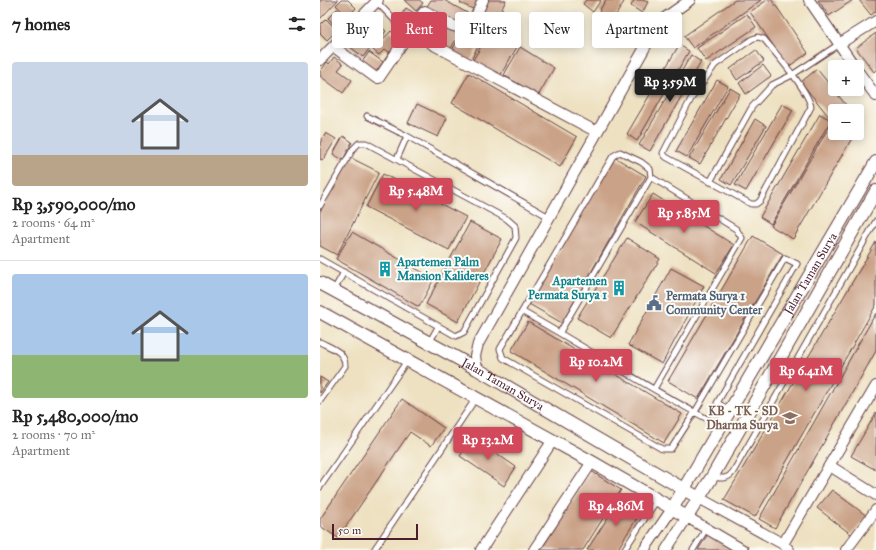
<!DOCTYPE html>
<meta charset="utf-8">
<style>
:root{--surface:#fff;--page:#f2f2f2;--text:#222;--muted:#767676;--line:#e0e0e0;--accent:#d1495b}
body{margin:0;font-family:"IM FELL Great Primer",serif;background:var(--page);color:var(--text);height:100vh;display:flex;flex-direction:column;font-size:15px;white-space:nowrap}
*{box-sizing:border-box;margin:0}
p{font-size:13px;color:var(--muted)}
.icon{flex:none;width:22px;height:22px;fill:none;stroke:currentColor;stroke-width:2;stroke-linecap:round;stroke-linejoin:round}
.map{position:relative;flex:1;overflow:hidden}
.side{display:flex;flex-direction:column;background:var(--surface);width:320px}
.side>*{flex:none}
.guide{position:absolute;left:12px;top:12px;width:380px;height:36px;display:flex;gap:8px}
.tools{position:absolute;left:508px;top:60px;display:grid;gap:8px}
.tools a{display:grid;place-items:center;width:36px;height:36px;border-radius:4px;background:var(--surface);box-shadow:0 2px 10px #0003;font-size:20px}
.scale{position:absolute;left:12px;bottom:10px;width:86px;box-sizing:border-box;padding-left:4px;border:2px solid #4a1f2b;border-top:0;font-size:11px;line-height:14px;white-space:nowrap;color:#4a1f2b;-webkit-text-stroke:3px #fdfcf7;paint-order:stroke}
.price{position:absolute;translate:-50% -34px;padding:0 9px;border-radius:4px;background:var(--accent);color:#fff;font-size:13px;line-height:26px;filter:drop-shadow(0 1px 2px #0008)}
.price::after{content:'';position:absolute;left:50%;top:24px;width:12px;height:9px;margin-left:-6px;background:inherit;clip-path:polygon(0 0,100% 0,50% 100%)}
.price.current{background:#222;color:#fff}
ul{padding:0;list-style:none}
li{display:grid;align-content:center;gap:8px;height:212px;padding:0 12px}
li+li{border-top:1px solid var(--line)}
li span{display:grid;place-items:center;height:124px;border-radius:4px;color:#555}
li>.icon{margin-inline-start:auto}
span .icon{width:72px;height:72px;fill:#fffc;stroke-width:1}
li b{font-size:17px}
h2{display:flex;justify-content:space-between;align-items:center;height:48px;padding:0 12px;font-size:17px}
.tag{padding:0 14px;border-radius:4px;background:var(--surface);box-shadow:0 2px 10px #0003;font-size:14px;line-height:36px}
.tag.current{background:var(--accent);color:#fff}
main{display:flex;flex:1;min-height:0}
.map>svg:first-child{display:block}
.building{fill:#caa287}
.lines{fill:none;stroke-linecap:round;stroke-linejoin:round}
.service-casing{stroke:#633c42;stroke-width:7}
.minor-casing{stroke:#633c42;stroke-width:12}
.tertiary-casing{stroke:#633c42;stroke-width:14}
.service{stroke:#fff;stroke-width:5}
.minor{stroke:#fff;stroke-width:10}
.tertiary{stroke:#fff;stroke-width:12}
.labels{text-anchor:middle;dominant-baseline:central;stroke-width:4;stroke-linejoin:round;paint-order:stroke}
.culture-label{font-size:12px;font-weight:bold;fill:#0d838f;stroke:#fdfcf7;text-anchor:start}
.street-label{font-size:12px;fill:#4a1f2b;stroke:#fdfcf7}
.service-label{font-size:12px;font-weight:bold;fill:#4e5e75;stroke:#fdfcf7;text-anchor:start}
.education-label{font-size:12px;font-weight:bold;fill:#785e54;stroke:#fdfcf7;text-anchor:end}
</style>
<main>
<section class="side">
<h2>7 homes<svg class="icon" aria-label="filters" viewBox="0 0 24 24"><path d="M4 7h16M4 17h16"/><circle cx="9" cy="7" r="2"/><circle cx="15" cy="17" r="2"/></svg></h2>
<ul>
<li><span style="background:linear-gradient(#c9d6e8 75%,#b9a48a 0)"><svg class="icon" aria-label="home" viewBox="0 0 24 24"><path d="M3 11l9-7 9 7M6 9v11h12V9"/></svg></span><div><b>Rp 3,590,000/mo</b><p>2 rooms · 64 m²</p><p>Apartment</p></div></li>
<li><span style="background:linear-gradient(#a9c7e8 65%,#8fb573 0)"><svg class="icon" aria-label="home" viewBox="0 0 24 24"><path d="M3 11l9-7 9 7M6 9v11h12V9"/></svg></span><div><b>Rp 5,480,000/mo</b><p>2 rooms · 70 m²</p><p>Apartment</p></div></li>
</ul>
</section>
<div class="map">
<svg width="556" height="550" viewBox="0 0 556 550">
<rect width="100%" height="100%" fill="#fdfcf7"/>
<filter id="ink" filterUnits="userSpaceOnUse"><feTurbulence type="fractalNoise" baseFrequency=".025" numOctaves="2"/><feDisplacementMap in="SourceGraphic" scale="8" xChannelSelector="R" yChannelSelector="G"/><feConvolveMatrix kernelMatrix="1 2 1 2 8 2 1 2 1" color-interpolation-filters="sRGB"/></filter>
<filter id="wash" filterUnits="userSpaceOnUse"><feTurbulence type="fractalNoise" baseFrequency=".012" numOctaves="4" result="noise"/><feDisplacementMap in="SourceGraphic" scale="16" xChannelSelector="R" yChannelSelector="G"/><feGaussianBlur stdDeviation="0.9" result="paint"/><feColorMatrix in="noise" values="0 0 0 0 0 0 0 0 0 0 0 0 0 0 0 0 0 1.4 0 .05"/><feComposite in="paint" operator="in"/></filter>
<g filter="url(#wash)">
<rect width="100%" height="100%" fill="#eee1c1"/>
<g id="blocks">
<path class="building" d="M0,0H18L0,19Z
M21,0H28L36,8L27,17L16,5Z
M84,0H99L103,3L96,11Z
M111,0H124L149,14L141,27L106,8Z
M142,0H162L157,11L140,3Z
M166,0H186L181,11L186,13L183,21L161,11Z
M266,0H281L273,12L263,4Z
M286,0H305L293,20L279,11Z
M314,0H323L328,2L322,13L311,6Z
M415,0H441L373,48L364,36Z
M447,0H452L488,53L468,67L430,12Z
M498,0H533L509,16Z
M539,0H556V11L551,15Z
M86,8L94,13L85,27L77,21Z
M17,9L26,19L17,28L8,18Z
M162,13L188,28L184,35L158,20Z
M103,14L126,27L117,45L93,33Z
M427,14L436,27L386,61L377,48Z
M47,15L66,31L56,44L37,28Z
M6,19L17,30L7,40L0,33V25Z
M154,20L169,28L161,44L146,35Z
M127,27L139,33L129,52L117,45Z
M33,30L52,45L43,57L24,42Z
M71,31L80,39L70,53L65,49L59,55L53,50Z
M170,31L197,47L180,76L153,60Z
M556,33V70L554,72L536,48Z
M141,34L159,44L150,62L131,52Z
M359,45L369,51L317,141L307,134Z
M200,47L234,68L218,96L184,75Z
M436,50L444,61L417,80L410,69Z
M49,52L63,62L54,75L40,65Z
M371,55L381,62L330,151L319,145Z
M14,57L23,64L18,70L32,80L23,93L0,76V72L7,62L9,64Z
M443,65L451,76L426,94L419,83Z
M497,69L526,105L519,111H515V114L510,118L481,82Z
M149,73L257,137L240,167L132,103Z
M397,80L408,86L367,157L356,151Z
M410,88L420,94L380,164L369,158Z
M97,104L127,118L118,137L88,123Z
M462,104L473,110L426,191L415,185Z
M500,114L511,120L451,224L440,217Z
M515,117V133H535L473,239L451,226Z
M435,119L446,126L411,185L401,179Z
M6,133L16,139L3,160L0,159V143Z
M23,136L32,142L23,160L13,154Z
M29,157L59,172L17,255L0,246V212Z
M294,157L326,176L242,323L209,304Z
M63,174L146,217L129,250L46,207Z
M333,194L414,245L396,273L315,222Z
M150,222L182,239L138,322L106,304Z
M32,232L114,279L99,307L16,259Z
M433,236L463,254L378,399L348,381Z
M307,238L340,259L291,338L257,318Z
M556,242V305L435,517L404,500Z
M351,268L384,286L342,364L308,345Z
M556,313V351L455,528L439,519Z
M208,322L362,414L344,443L191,351Z
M0,377L8,382L0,393Z
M82,399L124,428L111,446L90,432L18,538L0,526V519Z
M556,413V470L531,456Z
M153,437L196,467L184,486L140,456Z
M271,471L301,490L263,550H221Z
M512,490L547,516L532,535L497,508Z
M301,497L322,510L297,550H267Z
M388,534L415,550H378Z"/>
</g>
</g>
<g filter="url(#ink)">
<use href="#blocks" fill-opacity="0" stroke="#633c42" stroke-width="1"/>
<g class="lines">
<g class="service-casing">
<path id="service" d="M57,2L82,28
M438,37L444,39C456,54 488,90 491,107L440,201L436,204H431L346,157L343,153L371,99L395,65L432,39Z
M47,116L87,136L229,217
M77,159L87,136
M390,182L432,107L452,85L472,75L519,44
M0,206L33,149L39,143H46L187,219L195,226L196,238L144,332L136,336L0,259
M14,290L24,272
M203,312C269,349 333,392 401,426
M240,332L331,177
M0,342C11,348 25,351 25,366L0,401
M109,343L118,327
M334,389L422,238L416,229L331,177L330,169L321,162L300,152L293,156L180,349L183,358L342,449H351L378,407L465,258L477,264L397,403L410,410
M393,477C402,478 407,480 413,472L556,221
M0,487L87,361
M54,550L156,398
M304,550L337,500
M373,550L386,529"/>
</g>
<g class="minor-casing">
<path id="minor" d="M489,0L535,67
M112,44L277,132
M519,44L556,21
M14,47L56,78H59L103,13L105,11C115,16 141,35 150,25C155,21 160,6 163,0
M0,60L58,0
M537,70L556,96
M157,369L155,356L158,344L337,26L346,17L370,0
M510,466L556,495
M379,498L463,544L469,550
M463,544L556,386
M161,550L233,440
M214,550L272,462
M324,550L352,509
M346,550L367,517L423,550
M526,550L556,510"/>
</g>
<g class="tertiary-casing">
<g id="tertiary">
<path id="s1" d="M0,283L157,369L379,498"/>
<path d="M0,312L272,462L367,517L392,477L556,191"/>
<path id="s2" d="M352,509L556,162"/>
</g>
</g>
<use href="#service" class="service"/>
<use href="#minor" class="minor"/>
<use href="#tertiary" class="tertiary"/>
</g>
</g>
<defs>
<g id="building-bare" transform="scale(1.2)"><path d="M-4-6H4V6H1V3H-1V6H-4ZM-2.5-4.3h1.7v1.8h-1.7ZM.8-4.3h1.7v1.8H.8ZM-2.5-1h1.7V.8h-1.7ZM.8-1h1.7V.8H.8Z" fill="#0f9aa8" stroke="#fdfcf7" stroke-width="2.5" paint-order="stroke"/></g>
<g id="civic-bare" transform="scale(1.2)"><path d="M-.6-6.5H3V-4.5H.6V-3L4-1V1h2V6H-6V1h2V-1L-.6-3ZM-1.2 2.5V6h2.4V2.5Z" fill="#5c6f8a" stroke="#fdfcf7" stroke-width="2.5" paint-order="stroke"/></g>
<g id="school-bare" transform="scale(1.2)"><path d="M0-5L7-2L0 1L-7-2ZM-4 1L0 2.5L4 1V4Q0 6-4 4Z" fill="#8d6e63" stroke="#fdfcf7" stroke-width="2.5" paint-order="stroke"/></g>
</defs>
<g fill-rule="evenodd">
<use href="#building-bare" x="65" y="269"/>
<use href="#building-bare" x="299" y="288"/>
<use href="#civic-bare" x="334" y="303"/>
<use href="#school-bare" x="470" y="418"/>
</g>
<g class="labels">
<g class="culture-label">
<text x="77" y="262">Apartemen Palm<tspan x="77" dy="14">Mansion Kalideres</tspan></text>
<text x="287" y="281" text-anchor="end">Apartemen<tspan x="287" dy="14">Permata Surya 1</tspan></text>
</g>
<g class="street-label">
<text stroke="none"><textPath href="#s2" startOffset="273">Jalan Taman Surya</textPath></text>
<text stroke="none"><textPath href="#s1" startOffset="209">Jalan Taman Surya</textPath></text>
</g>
<g class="service-label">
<text x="346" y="296">Permata Surya 1<tspan x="346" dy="14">Community Center</tspan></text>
</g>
<g class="education-label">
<text x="458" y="411">KB - TK - SD<tspan x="458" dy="14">Dharma Surya</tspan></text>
</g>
</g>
</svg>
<div class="tools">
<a>+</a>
<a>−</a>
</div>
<div class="scale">50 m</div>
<b class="price current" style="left:350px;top:103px">Rp 3.59M</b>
<b class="price" style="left:96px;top:212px">Rp 5.48M</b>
<b class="price" style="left:364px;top:234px">Rp 5.85M</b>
<b class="price" style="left:276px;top:383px">Rp 10.2M</b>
<b class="price" style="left:486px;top:392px">Rp 6.41M</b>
<b class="price" style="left:168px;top:461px">Rp 13.2M</b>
<b class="price" style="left:296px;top:527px">Rp 4.86M</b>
<div class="guide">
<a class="tag">Buy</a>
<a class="tag current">Rent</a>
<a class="tag">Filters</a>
<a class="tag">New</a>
<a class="tag">Apartment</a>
</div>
</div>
</main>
